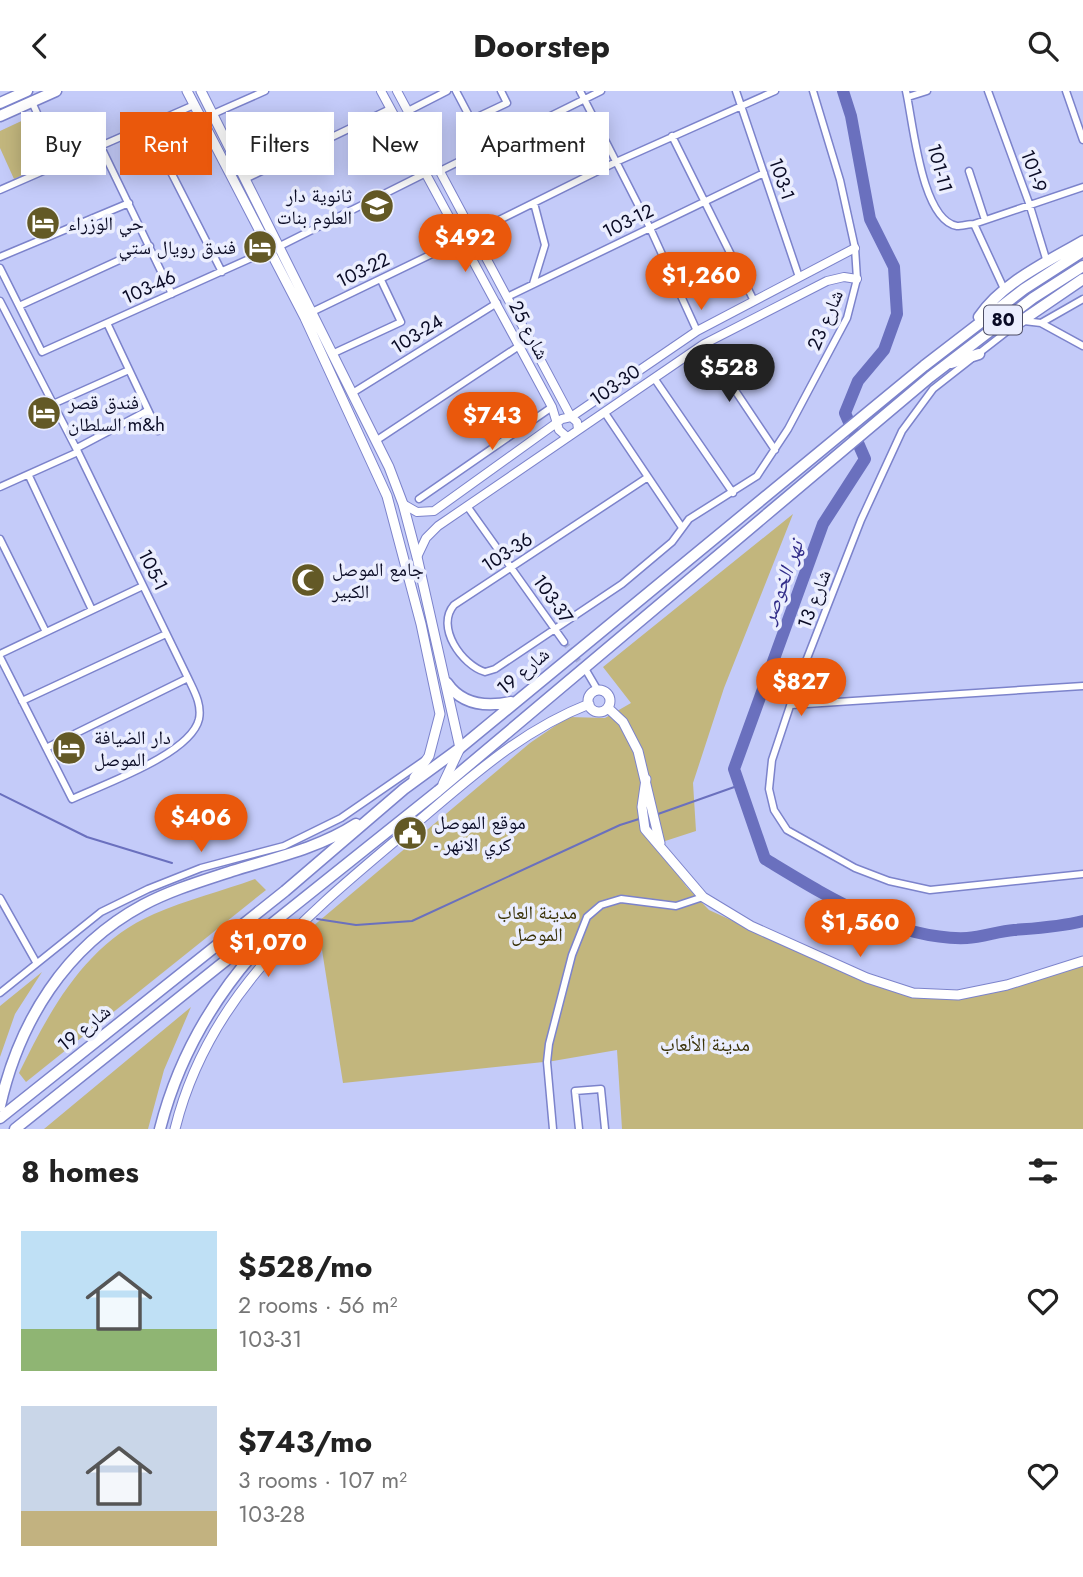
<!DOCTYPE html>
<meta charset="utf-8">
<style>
:root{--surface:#fff;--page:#f6f6f6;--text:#222;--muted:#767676;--accent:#ea580c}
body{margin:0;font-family:Jost,"Noto Naskh Arabic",sans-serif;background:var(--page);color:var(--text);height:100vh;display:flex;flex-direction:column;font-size:26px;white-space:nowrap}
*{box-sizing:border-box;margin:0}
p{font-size:23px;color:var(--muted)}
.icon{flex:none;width:38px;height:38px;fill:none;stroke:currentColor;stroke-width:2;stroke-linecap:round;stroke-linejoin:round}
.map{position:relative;height:1038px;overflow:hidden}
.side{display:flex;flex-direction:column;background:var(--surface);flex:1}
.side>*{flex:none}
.banner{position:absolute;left:21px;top:21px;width:700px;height:63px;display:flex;gap:14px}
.price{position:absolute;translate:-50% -60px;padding:0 16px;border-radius:24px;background:var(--accent);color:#fff;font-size:23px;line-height:46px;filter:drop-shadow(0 2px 4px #0008)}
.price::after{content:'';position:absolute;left:50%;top:42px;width:21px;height:16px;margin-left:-10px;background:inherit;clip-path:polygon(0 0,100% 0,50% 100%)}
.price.selected{background:#222;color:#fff}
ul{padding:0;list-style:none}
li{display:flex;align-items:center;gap:21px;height:175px;padding:0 21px}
li span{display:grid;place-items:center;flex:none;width:196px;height:140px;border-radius:0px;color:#555}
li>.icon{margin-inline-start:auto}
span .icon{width:84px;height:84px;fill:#fffc;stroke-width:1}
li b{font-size:30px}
h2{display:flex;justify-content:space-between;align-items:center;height:84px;padding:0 21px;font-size:30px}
.chip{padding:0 24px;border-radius:0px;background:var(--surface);box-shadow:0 4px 18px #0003;font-size:24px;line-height:63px}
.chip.selected{background:var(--accent);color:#fff}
header{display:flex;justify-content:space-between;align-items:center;height:91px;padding:0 21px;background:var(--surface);font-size:32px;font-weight:700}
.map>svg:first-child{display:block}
.green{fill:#c2b67d}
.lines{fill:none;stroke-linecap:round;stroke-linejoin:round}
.stream{stroke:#6a70be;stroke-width:2}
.river{stroke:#6a70be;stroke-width:12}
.minor-tunnel{stroke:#a8aed9;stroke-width:6;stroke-dasharray:6 3;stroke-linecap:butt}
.minor-casing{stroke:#7c83cb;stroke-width:9}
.tertiary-casing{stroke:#7c83cb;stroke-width:10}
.secondary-casing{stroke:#7c83cb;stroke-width:11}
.primary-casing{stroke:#7c83cb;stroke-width:13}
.trunk-casing{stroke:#7c83cb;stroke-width:13}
.minor{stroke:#fff;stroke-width:6}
.tertiary{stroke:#fff;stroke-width:8}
.secondary{stroke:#fff;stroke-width:9}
.primary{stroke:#fff;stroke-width:10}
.trunk{stroke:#fff;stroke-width:10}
.labels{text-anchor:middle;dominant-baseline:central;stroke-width:7;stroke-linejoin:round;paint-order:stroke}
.shield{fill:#ebeefe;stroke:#4e4f66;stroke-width:2}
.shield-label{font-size:18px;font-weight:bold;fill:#0a0b25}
.street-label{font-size:19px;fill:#0a0b25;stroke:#ebeefe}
.poi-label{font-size:19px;fill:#0a0b25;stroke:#ebeefe;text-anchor:start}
.park-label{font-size:19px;fill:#383005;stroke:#ebeefe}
.water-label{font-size:21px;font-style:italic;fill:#322d89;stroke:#ebeefe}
</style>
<header><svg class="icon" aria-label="back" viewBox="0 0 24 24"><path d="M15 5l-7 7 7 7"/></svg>Doorstep<svg class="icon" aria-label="search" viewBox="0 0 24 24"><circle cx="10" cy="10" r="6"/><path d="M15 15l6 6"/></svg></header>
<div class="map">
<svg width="1083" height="1038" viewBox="0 0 1083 1038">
<rect width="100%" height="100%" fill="#c4cbf9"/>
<path class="green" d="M30,26L50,71L14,88L0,57V40Z
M793,423L724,597L693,692L696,740L656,753L686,795L709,819L876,895C958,920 1006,899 1083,873V1038H622L617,959L553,970L343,992L319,840L312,836L530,652L568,626L605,627L631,612L603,576Z
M255,788L266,799L26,991L19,982C50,919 85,853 154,823C186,809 222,800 255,788Z
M42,881L15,923L0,966V915Z
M191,916L164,979L148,1038H44Z"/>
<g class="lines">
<path class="stream" d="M0,703L87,746L172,772
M658,723L740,694
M317,828L356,834L412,830L620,734L639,728"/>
<path class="river" d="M843,0L851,25L870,128L894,176L897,223L884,259L858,290L845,322L865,368L823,433L734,678L765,768C823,803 896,850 967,847C983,846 999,840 1014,839C1039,837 1059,836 1083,830"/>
<path class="minor-tunnel" d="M564,551L584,577"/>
<g class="minor-casing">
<path id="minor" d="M456,0L486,57
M580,0L650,137L697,240
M736,0L799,186
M906,0C913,30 921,129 957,135C962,135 969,133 974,133L1083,96
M988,0L1029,112L1047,171
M1066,0L1083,49
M908,6L927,0
M32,11L60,73
M408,20L447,0
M213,23L265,0
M471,29L507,12L501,0
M148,36L222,181
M672,45L754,210
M101,56L172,203
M440,80L601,0
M969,80L985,129
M245,88L390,18
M0,99L194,14
M974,133L1005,200
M473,142L616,71L775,0
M280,155L428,81
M0,166L129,112
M0,177L42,261L269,159
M533,193L545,154L534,112
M507,206L764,82
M0,210L78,361L188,587C194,600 202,613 199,628C191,663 104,693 72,708L0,566
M19,215L150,155
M314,220L463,148
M1024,230L1041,232L1083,255
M107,232L158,340
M1041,232L1083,208
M704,253L775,359
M334,262L401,231L381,189
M978,263L1014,235
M970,269L933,298L902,340L861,429L799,588L772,669L769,698L774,719L787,739L855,777L889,790L930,799L1083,783
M654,287L733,402
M354,301L497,212
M53,313L129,279
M605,322L681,435
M377,349L519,255
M77,357L147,320
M29,385L92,519
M648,386L454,514C435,536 462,574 485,581L495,578L622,493L672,451L689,428L757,385L788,338L847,227L857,188L855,157L840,89L813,0
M0,396L78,361
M419,408L552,316
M467,415L564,551
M0,448L46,541
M0,563L143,495
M587,581L597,598
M22,610L166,543
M791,614L1083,595
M46,657L188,587
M0,807L36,871
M0,902L101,821L148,798L201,777L284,755L341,727L425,669
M553,1038L547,971L549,953L572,864L587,826L601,814L621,808L676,815L703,806
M579,1038L575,1000L601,998L605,1038"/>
</g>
<g class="tertiary-casing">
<path id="tertiary" d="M381,0L552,316L559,339L566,345
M397,0L571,326L577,331L578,338
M403,413L417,421L434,420L562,328L571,326L697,240L855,157
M417,466L426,447L438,435L704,253L827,190L844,186L857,188"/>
</g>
<g class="secondary-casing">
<path id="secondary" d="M187,0L305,227L387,405L421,533L440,623L429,665L414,687
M201,0L389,376L403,413L417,466L460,657L443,693
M588 610a11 11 0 1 1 22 0a11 11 0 1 1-22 0Z
M608,617L623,631L638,660L660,752
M646,688L642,716L645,738L703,806L751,835L867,887L913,902L958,904L1007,894L1083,870
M175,1038C209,900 311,821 414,734C470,687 520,640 589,613"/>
</g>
<g class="primary-casing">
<path id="primary" d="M0,12L27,0
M0,25L56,0"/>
</g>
<g class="trunk-casing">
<path id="trunk" d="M979,226C1003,191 1047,171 1083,150
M1014,235L1083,188
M951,272L979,263
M447,592C462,614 487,616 511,611
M0,1015C19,931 65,856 143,814C171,799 202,790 232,780C274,767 319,757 356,733
M0,1027L285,800L404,698L460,657L924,275L1024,198L1083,160
M15,1038L438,700L930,286L1033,207L1083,175
M160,1038C180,959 222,892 279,835"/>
</g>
<use href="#minor" class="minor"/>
<use href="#tertiary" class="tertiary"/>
<use href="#secondary" class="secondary"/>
<use href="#primary" class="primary"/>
<use href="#trunk" class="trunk"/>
</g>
<defs>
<g id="school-disc" transform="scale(1.75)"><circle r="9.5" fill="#635926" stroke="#ebeefe"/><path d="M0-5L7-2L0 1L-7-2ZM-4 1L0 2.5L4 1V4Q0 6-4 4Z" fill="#fff"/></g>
<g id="hotel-disc" transform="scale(1.75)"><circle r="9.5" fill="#635926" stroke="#ebeefe"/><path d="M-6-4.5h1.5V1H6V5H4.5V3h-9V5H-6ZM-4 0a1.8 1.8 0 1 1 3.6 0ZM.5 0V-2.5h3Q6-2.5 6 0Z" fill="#fff"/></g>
<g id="mosque-disc" transform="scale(1.75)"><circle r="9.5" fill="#635926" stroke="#ebeefe"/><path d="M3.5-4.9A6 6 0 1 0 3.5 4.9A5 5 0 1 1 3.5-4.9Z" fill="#fff"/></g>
<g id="civic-disc" transform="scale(1.75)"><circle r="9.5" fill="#635926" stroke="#ebeefe"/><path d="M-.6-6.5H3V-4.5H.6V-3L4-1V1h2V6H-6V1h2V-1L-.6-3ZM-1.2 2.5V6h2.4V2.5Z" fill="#fff"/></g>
</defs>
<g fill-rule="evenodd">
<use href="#school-disc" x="377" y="115"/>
<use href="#hotel-disc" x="43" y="132"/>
<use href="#hotel-disc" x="260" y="156"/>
<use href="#hotel-disc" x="44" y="322"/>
<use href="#mosque-disc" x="308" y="489"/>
<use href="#hotel-disc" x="69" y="657"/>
<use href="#civic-disc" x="410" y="742"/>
</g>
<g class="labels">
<rect class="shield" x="984" y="214.5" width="38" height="29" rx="5"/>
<g class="shield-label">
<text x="1003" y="229">80</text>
</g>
<g class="street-label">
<text transform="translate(940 77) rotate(75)">101-11</text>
<text transform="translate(1034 80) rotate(70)">101-9</text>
<text transform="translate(782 88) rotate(71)">103-1</text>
<text transform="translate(628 130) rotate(-26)">103-12</text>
<text transform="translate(363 179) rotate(-26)">103-22</text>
<text transform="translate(149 196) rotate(-24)">103-46</text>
<text transform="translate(825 229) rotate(-67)">شارع 23</text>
<text transform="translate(529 239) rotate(62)">شارع 25</text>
<text transform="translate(417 243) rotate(-32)">103-24</text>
<text transform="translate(615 294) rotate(-35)">103-30</text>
<text transform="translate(507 461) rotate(-33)">103-36</text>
<text transform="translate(153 479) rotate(64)">105-1</text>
<text transform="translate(553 508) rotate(55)">103-37</text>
<text transform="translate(814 508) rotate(-69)">شارع 13</text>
<text transform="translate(523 580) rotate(-40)">شارع 19</text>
<text transform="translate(84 937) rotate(-39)">شارع 19</text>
</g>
<g class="poi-label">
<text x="352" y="104" text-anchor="end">ثانوية دار<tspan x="352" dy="22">العلوم بنات</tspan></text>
<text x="68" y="132">حي الوزراء</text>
<text x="236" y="156" text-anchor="end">فندق رويال ستي</text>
<text x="68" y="311">فندق قصر<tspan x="68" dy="22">السلطان m&amp;h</tspan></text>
<text x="332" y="478">جامع الموصل<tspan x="332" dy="22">الكبير</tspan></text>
<text x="94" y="646">دار الضيافة<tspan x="94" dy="22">الموصل</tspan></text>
<text x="434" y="731">موقع الموصل<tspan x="434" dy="22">- كري الانهر</tspan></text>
</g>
<g class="park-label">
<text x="537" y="821">مدينة العاب<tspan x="537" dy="22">الموصل</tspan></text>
<text x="705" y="953">مدينة الألعاب</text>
</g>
<g class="water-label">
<text transform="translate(782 491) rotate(-70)">نهر الخوصر</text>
</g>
</g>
</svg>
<b class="price" style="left:465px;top:183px">$492</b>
<b class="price" style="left:701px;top:221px">$1,260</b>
<b class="price selected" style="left:729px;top:313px">$528</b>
<b class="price" style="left:492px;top:361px">$743</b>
<b class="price" style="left:801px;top:627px">$827</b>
<b class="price" style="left:201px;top:763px">$406</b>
<b class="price" style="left:860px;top:868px">$1,560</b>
<b class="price" style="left:268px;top:888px">$1,070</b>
<div class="banner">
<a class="chip">Buy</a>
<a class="chip selected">Rent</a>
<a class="chip">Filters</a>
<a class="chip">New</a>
<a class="chip">Apartment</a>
</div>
</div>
<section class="side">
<h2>8 homes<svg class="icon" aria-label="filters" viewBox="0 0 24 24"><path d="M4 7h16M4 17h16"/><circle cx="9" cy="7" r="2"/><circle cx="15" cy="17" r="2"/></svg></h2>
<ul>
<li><span style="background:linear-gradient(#bfe0f5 70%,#8fb573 0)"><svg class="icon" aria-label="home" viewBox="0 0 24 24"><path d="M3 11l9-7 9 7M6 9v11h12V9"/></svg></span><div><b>$528/mo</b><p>2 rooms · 56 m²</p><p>103-31</p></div><svg class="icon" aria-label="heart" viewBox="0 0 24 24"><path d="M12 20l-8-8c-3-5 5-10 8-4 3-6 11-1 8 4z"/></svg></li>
<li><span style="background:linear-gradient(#c9d6e8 75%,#c2b280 0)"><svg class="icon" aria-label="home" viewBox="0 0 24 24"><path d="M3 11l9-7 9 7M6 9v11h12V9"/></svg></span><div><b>$743/mo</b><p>3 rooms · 107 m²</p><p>103-28</p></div><svg class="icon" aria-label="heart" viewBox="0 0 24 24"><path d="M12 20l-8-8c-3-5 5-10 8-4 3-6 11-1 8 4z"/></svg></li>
</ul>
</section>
